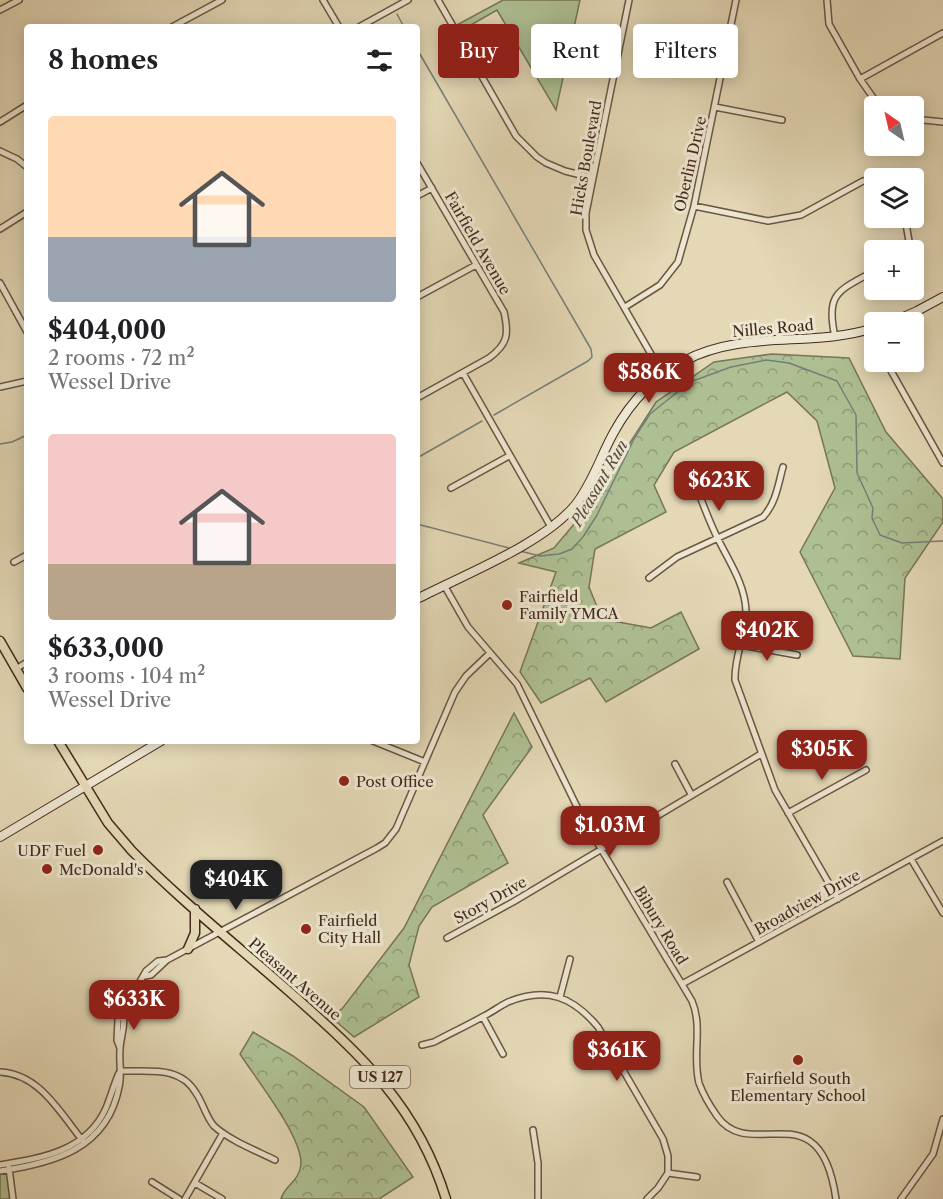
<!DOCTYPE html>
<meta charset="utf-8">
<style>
:root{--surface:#fff;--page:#f2f2f2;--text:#202124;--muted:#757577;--accent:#8f2418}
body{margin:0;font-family:"Libre Caslon Text",serif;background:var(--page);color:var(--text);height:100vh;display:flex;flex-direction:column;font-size:22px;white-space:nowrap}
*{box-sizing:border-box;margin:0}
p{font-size:20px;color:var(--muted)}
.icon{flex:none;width:33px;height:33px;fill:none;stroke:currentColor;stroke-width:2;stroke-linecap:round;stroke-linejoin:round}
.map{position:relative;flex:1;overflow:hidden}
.sheet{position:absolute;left:24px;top:24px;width:396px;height:720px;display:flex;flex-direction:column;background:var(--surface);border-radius:6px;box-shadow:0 3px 15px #0003}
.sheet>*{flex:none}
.hud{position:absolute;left:438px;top:24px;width:414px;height:54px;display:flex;gap:12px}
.needle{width:39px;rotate:326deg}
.tools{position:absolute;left:864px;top:96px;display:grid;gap:12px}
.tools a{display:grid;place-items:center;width:60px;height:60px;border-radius:6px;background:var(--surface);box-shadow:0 3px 15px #0003;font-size:30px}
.price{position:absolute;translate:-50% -51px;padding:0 14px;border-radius:12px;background:var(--accent);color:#fff;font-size:20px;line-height:39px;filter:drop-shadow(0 2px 3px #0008)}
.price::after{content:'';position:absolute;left:50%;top:36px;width:18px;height:14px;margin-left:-9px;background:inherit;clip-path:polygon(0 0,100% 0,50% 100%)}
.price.active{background:#222;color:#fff}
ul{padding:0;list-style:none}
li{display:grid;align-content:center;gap:12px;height:318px;padding:0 24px}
li span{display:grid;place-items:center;height:186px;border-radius:6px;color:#555}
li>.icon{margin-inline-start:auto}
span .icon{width:108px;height:108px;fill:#fffc;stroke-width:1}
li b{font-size:26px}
h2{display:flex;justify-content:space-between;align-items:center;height:72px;padding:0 24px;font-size:26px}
.pill{padding:0 21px;border-radius:6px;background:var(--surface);box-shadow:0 3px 15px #0003;font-size:21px;line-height:54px}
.pill.active{background:var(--accent);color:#fff}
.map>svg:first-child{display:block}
.forest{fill:url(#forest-crowns);stroke:#787558;stroke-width:1.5}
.park{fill:#aec093;stroke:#787558;stroke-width:1.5}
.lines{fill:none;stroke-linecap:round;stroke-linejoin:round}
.stream{stroke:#757f78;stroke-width:1.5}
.street-casing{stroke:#6b5642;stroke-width:8}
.secondary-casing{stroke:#432a1c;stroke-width:10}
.primary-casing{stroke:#432a1c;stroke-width:11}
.street{stroke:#ede6d0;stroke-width:5}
.secondary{stroke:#ede6d0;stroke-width:8}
.primary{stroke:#e4d8b6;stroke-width:8}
.poi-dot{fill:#8f2418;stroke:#ede6d0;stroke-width:2}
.labels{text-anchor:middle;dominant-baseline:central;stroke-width:6;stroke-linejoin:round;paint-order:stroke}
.shield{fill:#ede6d0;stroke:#766252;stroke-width:1.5}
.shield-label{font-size:14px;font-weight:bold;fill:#432a1c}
.street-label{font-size:15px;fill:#432a1c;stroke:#ede6d0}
.poi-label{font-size:15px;fill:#432a1c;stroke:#ede6d0;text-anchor:start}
.water-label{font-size:16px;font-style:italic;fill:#584e42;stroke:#ede6d0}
</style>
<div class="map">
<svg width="943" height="1199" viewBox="0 0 943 1199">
<defs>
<pattern id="forest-crowns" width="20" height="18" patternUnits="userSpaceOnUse" patternTransform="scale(1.5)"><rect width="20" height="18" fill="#aec093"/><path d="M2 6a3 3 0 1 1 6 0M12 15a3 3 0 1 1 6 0" fill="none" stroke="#8f9c77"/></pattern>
</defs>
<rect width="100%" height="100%" fill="#e4d8b6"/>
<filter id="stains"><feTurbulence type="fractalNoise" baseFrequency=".00333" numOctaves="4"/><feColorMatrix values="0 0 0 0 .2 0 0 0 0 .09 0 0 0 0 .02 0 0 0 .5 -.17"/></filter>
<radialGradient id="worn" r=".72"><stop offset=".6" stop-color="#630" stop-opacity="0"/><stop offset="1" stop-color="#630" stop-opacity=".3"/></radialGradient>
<path class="forest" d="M772,354L849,358L886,432L943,499V522L905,578L900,659L853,656L800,552L835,488L817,421L787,392L674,452L654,485L666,512L595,549L589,587L602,619L651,628L681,612L699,649L606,702L590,678L541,703L520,672L556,572L519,563L554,548L591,504L656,402L714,362Z
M514,713L532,747L483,815L508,863L432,907L419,926L409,965L419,997L354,1037L330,1016L342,1009L404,928Z
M253,1032L293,1056L364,1107L413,1177L379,1199H281C284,1186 300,1181 301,1164C302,1136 256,1079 240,1054Z"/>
<path class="park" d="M503,0H580L556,110L497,10L457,33L453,27Z
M9,1170L13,1199H0V1171Z"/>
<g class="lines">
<path class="stream" d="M397,14L404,27
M417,49L591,349L592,357L588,361L494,415
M0,444L12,442L27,435
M417,458L482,421
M417,524L513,549
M520,551L540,556L559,554L572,549L583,537L597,515L635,437L650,414L690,382L731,367L766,360L789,363L837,381L856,415L857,473L873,508L872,518L880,535L902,543L943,541"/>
<g class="street-casing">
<path id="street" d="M323,0L339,27
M438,0L516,136L537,157L546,163L565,171L593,178
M629,0L593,178L586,213V230L594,255L663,375
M827,0L829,24L860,79L879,106
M0,10L19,0
M172,27L222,0
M359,27L408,0
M860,79L943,33
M715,107L782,120
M914,119L943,122
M0,122L27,105
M0,151L17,159L27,167
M417,163L504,312C509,334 508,344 489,358L417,398
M417,196L432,188
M694,206L768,221L801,215L863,181
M905,218L910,247L906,250
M0,229L27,212
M0,283L27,332
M417,297L476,265
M625,307L660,285L678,262L694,206L736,0
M868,330L874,341
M835,337C825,292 839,291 874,271
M886,362L943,463
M463,373L551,527
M0,387L27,381
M451,488L509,456
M699,494C705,509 711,526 719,541C730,563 745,585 746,611C746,634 734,657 735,680L775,790L838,899
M14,562L27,555
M649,578L677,557L763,517C776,503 778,485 783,467
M444,585L468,627L517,684L582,817L692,1001C703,1027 692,1056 699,1083C703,1094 710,1106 717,1116C751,1165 820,1087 836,1199
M741,645L797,655
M16,669L27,662
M373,741L425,762
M675,764L691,794
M788,813L866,770
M911,859L943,913
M727,882L759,942
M447,938L513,902L761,754
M145,976L151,975L167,960
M682,984L943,841
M560,997L570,959
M483,1017L503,1054
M422,1045L434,1042C451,1033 468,1025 484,1016C492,1012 500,1006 508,1002C547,986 573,997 598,1027L663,1139L668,1156V1173
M120,1048L117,1040L118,1020L146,971L158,961L167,960L377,848L385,843L396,829L455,692L466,676L490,653
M120,1071C148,1072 180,1065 196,1093C203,1103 206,1117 214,1126C229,1140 257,1151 275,1160
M0,1072C40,1074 60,1113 83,1141
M533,1130L538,1163V1199
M0,1165C42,1158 87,1151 106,1108C111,1096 114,1084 119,1073
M9,1168L13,1199
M0,1171C54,1163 107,1149 119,1087C122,1075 119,1062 120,1050C120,1038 126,1026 123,1014
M668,1173L697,1177
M152,1182L179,1199
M195,1183L222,1199
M185,1199L223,1133
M647,1199L658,1188L668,1173
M901,1199L933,1154L943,1119"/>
</g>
<g class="secondary-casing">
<path id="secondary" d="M892,322L917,311L943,297
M417,599C463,575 544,544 576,504C593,482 601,455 614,432C630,403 654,377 684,361C745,329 811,348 874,328
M0,837L161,741"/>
</g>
<g class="primary-casing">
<path id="primary" d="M0,641L27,688
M58,741L108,823L132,851C182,902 239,947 292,994C362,1056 418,1107 446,1199
M188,949L195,933V909"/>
</g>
<use href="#street" class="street"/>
<use href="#secondary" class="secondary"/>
<use href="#primary" class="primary"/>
</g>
<g class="poi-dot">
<circle cx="507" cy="605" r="6"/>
<circle cx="344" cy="781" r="6"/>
<circle cx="98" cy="850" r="6"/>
<circle cx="47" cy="869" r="6"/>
<circle cx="306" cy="929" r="6"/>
<circle cx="798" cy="1060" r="6"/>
</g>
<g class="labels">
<rect class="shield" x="350" y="1066" width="60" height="22" rx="4.5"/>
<g class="shield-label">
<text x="380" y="1077">US 127</text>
</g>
<g class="street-label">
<text transform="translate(586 158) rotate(-80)">Hicks Boulevard</text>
<text transform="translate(690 164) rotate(-77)">Oberlin Drive</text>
<text transform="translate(478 243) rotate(60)">Fairfield Avenue</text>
<text transform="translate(773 328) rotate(-5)">Nilles Road</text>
<text transform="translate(490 900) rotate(-29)">Story Drive</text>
<text transform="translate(807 902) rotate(-29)">Broadview Drive</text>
<text transform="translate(661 925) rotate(59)">Bibury Road</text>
<text transform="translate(295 979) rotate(41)">Pleasant Avenue</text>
</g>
<g class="poi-label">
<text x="519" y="596">Fairfield<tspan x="519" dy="17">Family YMCA</tspan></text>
<text x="356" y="781">Post Office</text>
<text x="86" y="850" text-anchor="end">UDF Fuel</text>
<text x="59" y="869">McDonald's</text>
<text x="318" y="920">Fairfield<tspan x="318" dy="17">City Hall</tspan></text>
<text x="798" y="1078" text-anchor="middle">Fairfield South<tspan x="798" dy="17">Elementary School</tspan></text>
</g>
<g class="water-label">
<text transform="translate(599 483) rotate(-60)">Pleasant Run</text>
</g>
</g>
<rect width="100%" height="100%" filter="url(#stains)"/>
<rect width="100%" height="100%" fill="url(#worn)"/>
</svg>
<div class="tools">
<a><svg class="needle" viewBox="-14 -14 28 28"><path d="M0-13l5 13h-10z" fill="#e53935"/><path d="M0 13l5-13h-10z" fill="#757577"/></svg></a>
<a><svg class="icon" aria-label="layers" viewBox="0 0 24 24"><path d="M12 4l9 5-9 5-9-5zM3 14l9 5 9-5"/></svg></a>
<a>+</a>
<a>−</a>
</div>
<b class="price" style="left:649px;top:404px">$586K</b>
<b class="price" style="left:719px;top:512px">$623K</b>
<b class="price" style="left:767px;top:662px">$402K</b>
<b class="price" style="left:822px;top:781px">$305K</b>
<b class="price" style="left:610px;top:857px">$1.03M</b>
<b class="price active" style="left:236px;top:911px">$404K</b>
<b class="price" style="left:134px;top:1031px">$633K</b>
<b class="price" style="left:617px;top:1082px">$361K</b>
<div class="hud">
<a class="pill active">Buy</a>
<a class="pill">Rent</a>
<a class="pill">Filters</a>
</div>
<section class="sheet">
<h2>8 homes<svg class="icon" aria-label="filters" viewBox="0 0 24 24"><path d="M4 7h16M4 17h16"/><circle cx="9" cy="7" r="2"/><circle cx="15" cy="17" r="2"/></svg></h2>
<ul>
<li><span style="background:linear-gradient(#ffd9b3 65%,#9aa5b1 0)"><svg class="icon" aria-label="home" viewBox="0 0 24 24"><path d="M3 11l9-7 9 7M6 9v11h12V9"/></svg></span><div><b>$404,000</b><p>2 rooms · 72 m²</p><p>Wessel Drive</p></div></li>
<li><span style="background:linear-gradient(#f6c9c9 70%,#b9a48a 0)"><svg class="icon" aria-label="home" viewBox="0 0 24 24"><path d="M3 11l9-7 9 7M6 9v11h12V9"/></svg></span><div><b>$633,000</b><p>3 rooms · 104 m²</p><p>Wessel Drive</p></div></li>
</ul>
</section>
</div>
